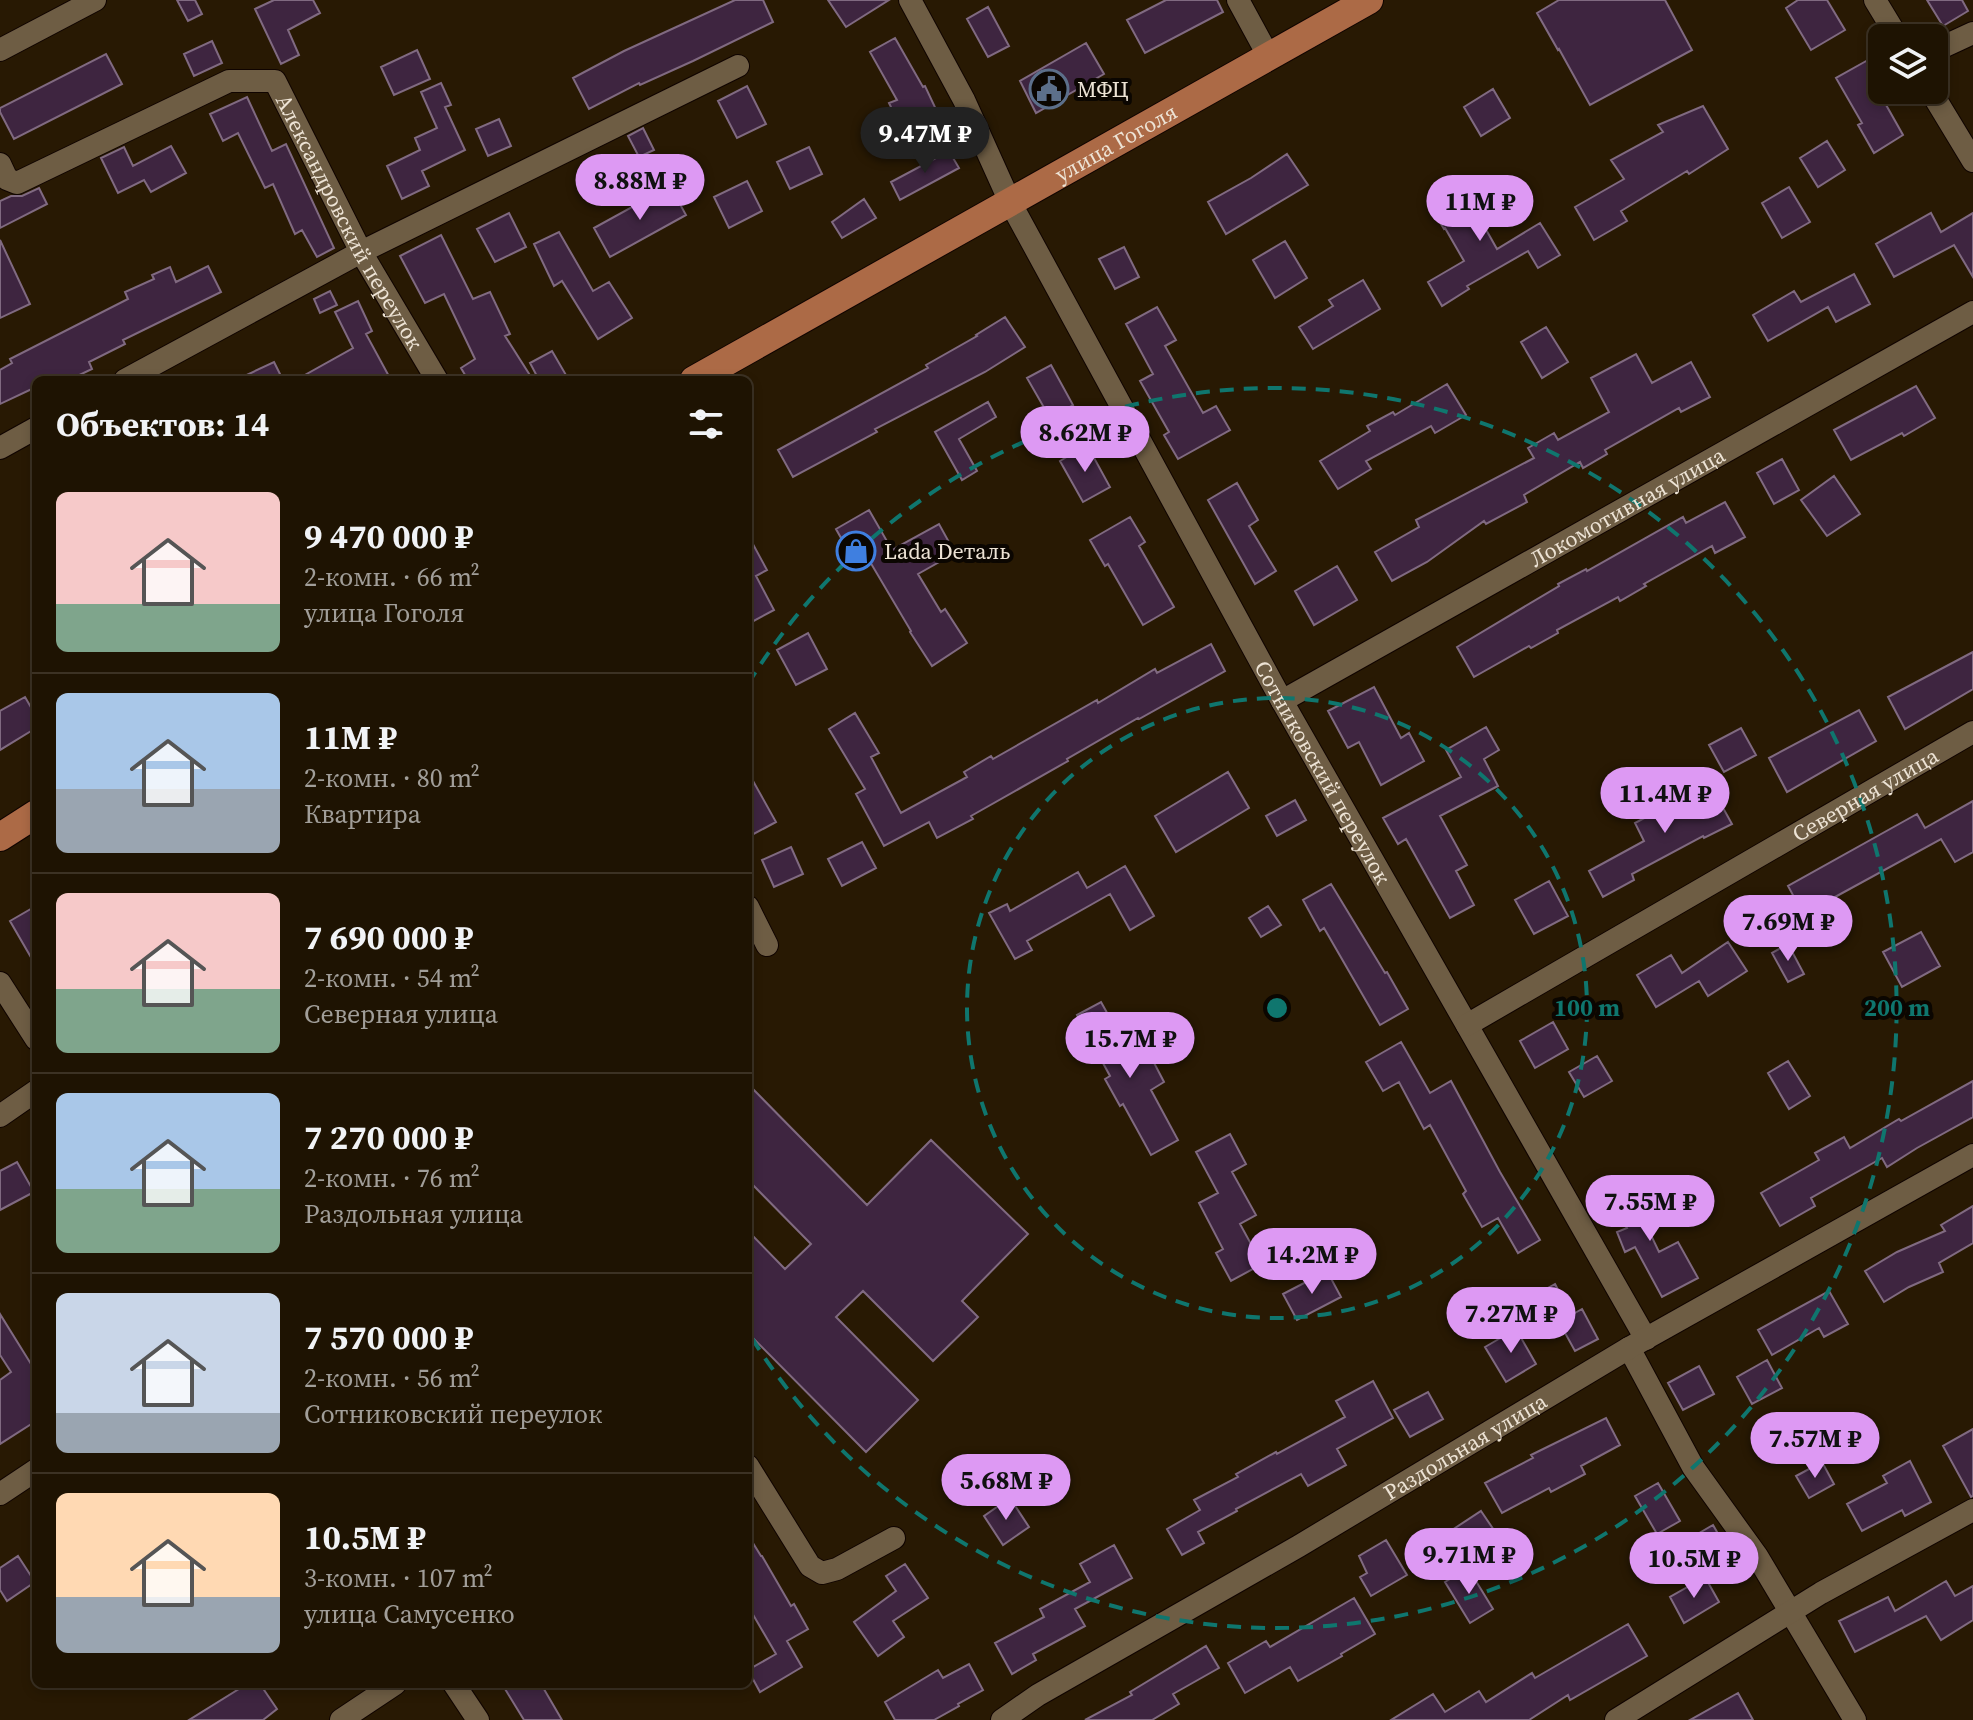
<!DOCTYPE html>
<html lang="ru">
<meta charset="utf-8">
<style>
:root{--surface:#1e1302;--page:#261c0c;--text:#f1f3f6;--muted:#a19e99;--line:#3c3224;--accent:#dd99f3}
body{margin:0;font-family:"Source Serif 4",serif;background:var(--page);color:var(--text);height:100vh;display:flex;flex-direction:column;font-size:30px;white-space:nowrap}
*{box-sizing:border-box;margin:0}
p{font-size:26px;color:var(--muted)}
.icon{flex:none;width:44px;height:44px;fill:none;stroke:currentColor;stroke-width:2;stroke-linecap:round;stroke-linejoin:round}
.map{position:relative;flex:1;overflow:hidden}
.drawer{position:absolute;left:32px;top:376px;width:720px;height:1312px;display:flex;flex-direction:column;background:var(--surface);border-radius:12px;box-shadow:0 4px 12px #0003,0 0 0 2px var(--line)}
.drawer>*{flex:none}
.buttons{position:absolute;left:1868px;top:24px;display:grid;gap:16px}
.buttons a{display:grid;place-items:center;width:80px;height:80px;border-radius:12px;background:var(--surface);box-shadow:0 4px 12px #0003,0 0 0 2px var(--line);font-size:40px}
.price{position:absolute;translate:-50% -68px;padding:0 18px;border-radius:28px;background:var(--accent);color:#111;font-size:26px;line-height:52px;filter:drop-shadow(0 2px 4px #0008)}
.price::after{content:'';position:absolute;left:50%;top:48px;width:24px;height:18px;margin-left:-12px;background:inherit;clip-path:polygon(0 0,100% 0,50% 100%)}
.price.on{background:#222;color:#fff}
ul{padding:0;list-style:none}
li{display:flex;align-items:center;gap:24px;height:200px;padding:0 24px}
li+li{border-top:2px solid var(--line)}
li span{display:grid;place-items:center;flex:none;width:224px;height:160px;border-radius:12px;color:#555}
li>.icon{margin-inline-start:auto}
span .icon{width:96px;height:96px;fill:#fffc;stroke-width:1}
li b{font-size:34px}
h2{display:flex;justify-content:space-between;align-items:center;height:96px;padding:0 24px;font-size:34px}
.map>svg:first-child{display:block}
.building{fill:#3e2540;stroke:#806a81;stroke-width:2}
.lines{fill:none;stroke-linecap:round;stroke-linejoin:round}
.minor-casing{stroke:#100400;stroke-width:24}
.major-casing{stroke:#100400;stroke-width:30}
.minor{stroke:#6e5d44;stroke-width:22}
.major{stroke:#ac6a46;stroke-width:28}
.ring{fill:none;stroke:#0f766e;stroke-width:4;stroke-dasharray:14 10}
.labels{text-anchor:middle;dominant-baseline:central;stroke-width:8;stroke-linejoin:round;paint-order:stroke}
.poi-label{font-size:22px;fill:#ede3d5;stroke:#0b0601;text-anchor:start}
.street-label{font-size:22px;fill:#ede3d5;stroke:#0b0601}
.centre{fill:#0f766e;stroke:#0b0601;stroke-width:4}
.ring-label{font-size:24px;text-anchor:middle;font-weight:bold;fill:#0f766e;stroke:#0b0601;stroke-width:8;stroke-linejoin:round;paint-order:stroke}
</style>
<div class="map">
<svg width="1973" height="1720" viewBox="0 0 1973 1720">
<rect width="100%" height="100%" fill="#281903"/>
<path class="building" d="M177,0H195L202,14L188,21Z
M274,0H313L320,13L288,30L299,55L281,64L255,9Z
M735,0H763L773,22L693,61L640,85L639,83L589,109L573,78L624,51Z
M828,0H889L846,27Z
M1166,0H1217L1223,12L1145,53L1127,20Z
M1559,0H1665L1692,50L1590,105L1559,49L1558,50L1537,13Z
M1798,0H1827L1845,30L1811,50L1786,8Z
M1927,0H1962L1968,11L1943,26Z
M988,7L1009,46L988,57L967,19Z
M895,38L923,87L925,86L941,120L906,138L889,103L897,100L870,52Z
M212,41L222,63L194,76L184,54Z
M1086,43L1104,74L1036,113L1020,81Z
M417,50L430,79L394,95L381,67Z
M106,54L122,84L14,139L0,112V108Z
M1868,60L1881,84L1876,87L1903,135L1874,153L1858,125L1862,123L1836,78Z
M441,83L451,105L445,107L465,150L422,171L429,186L402,199L387,166L420,150L415,138L437,128L421,92Z
M747,86L766,124L737,138L718,101Z
M1493,89L1510,118L1481,136L1464,107Z
M247,97L272,151L286,144L334,248L317,257L302,230L295,234L273,184L265,188L238,133L223,141L210,114Z
M1703,106L1728,149L1689,174L1687,171L1621,211L1627,221L1594,240L1575,207L1624,179L1611,160L1663,132L1658,125Z
M499,119L511,146L488,156L476,129Z
M643,128L654,150L639,157L628,136Z
M1827,141L1845,170L1818,187L1800,158Z
M171,146L186,173L151,192L144,180L118,193L101,158L124,147L133,166Z
M809,147L822,174L790,189L777,162Z
M949,151L959,168L900,200L891,182Z
M1287,154L1308,185L1226,234L1208,202L1251,178Z
M1472,179L1487,203L1475,210L1497,249L1540,223L1560,255L1538,268L1528,251L1467,286L1469,289L1442,306L1428,282L1464,261L1445,228L1444,229L1429,205Z
M747,181L762,211L729,228L714,197Z
M670,186L686,215L610,257L594,228Z
M1789,187L1810,222L1782,238L1762,203Z
M39,188L47,204L0,228V201L11,196H22Z
M864,199L876,218L842,238L832,222Z
M509,213L526,247L495,262L477,229Z
M1931,213L1941,232L1973,213V277L1954,245L1894,277L1876,244Z
M559,232L593,291L609,282L632,318L598,339L562,281L554,286L534,244Z
M441,235L473,299L490,292L510,334L505,336L533,380H468L461,368L475,359L444,294L425,303L400,256Z
M0,240L30,304L0,318Z
M1285,241L1307,278L1275,298L1253,260Z
M1124,247L1139,277L1115,289L1099,259Z
M208,266L221,292L123,340L125,344L89,362L92,369L69,380H36V387L0,404V370L12,363L10,359L128,299L125,292L154,279L152,275L170,267L176,282Z
M1854,274L1870,304L1836,322L1828,307L1768,341L1753,315L1794,291L1801,302Z
M1363,280L1380,309L1313,349L1299,327L1333,306L1329,300Z
M330,291L337,305L320,313L314,299Z
M358,301L372,331L366,334L391,380H296L353,348L335,312Z
M1157,307L1176,340L1165,346L1203,413L1216,406L1230,430L1178,459L1164,435L1169,432L1140,381L1153,374L1126,324Z
M1005,317L1025,347L985,372L875,429L877,432L793,477L778,450L928,368L926,365L977,336L976,335Z
M1546,327L1568,362L1542,378L1521,342Z
M552,351L566,375L557,380H539L530,363Z
M1636,354L1652,383L1691,362L1710,397L1681,412L1679,408L1605,450L1607,454L1583,468L1580,462L1524,495L1527,502L1486,524L1484,521L1427,562L1392,581L1375,552L1419,527L1416,520L1534,458L1528,448L1554,433L1558,440L1609,412L1591,378Z
M274,362L283,380H236Z
M1051,365L1073,405L1050,418L1027,378Z
M1447,384L1466,415L1435,433L1431,426L1366,461L1371,469L1338,489L1320,461L1370,431L1367,426L1393,412L1395,415Z
M1916,386L1935,418L1904,436L1902,433L1851,460L1834,430Z
M988,402L996,417L959,439L977,471L962,480L935,432Z
M1087,445L1110,487L1083,502L1060,461Z
M1782,459L1799,490L1774,504L1757,473Z
M1834,476L1860,514L1827,536L1801,500Z
M1237,483L1258,520L1249,526L1276,571L1255,584L1208,500Z
M1725,502L1745,537L1715,553L1712,546L1644,584L1646,586L1620,601L1618,597L1557,630L1558,633L1531,648L1529,646L1474,677L1457,647L1559,586L1558,584L1586,569L1587,571L1683,517L1686,523Z
M869,510L892,550L939,524L955,553L918,574L941,612L945,609L967,643L932,666L910,632L911,631L866,555L854,561L836,529Z
M1130,517L1145,542L1139,546L1174,607L1143,625L1108,564L1105,566L1090,540Z
M748,535L767,570L756,576L774,610L748,624Z
M1337,566L1357,600L1314,625L1295,591Z
M808,633L827,669L796,685L777,650Z
M1211,644L1225,671L1139,719L1138,718L1067,759L1068,761L971,816L973,819L937,838L929,822L884,846L856,794L865,789L829,729L855,713L879,753L871,757L901,813L967,777L964,772L991,756L993,759L1097,700L1098,703L1155,669L1157,673Z
M1973,652V689L1905,729L1888,697Z
M1374,687L1401,738L1409,733L1424,761L1381,785L1359,742L1348,748L1328,711Z
M25,697L36,716V728L0,750V711Z
M1859,710L1876,741L1787,792L1769,758Z
M1486,727L1499,750L1484,759L1498,786L1440,816L1467,865L1456,871L1474,905L1450,918L1406,839L1398,844L1383,818L1461,777L1446,750Z
M1741,728L1756,755L1724,772L1709,745Z
M748,772L776,822L748,837Z
M1228,772L1249,808L1176,852L1155,816Z
M1707,779L1732,824L1704,838L1703,836L1632,874L1634,880L1603,897L1589,871L1644,841L1635,823L1682,798L1680,793Z
M1295,800L1306,820L1277,836L1266,816Z
M1973,801V852L1955,862L1941,839L1835,897L1839,904L1807,921L1788,886L1917,814L1925,828Z
M862,842L876,868L842,886L828,859Z
M791,847L803,874L774,887L762,860Z
M1125,866L1154,916L1130,930L1110,894L1027,941L1032,950L1015,959L989,913L1007,904L1010,911L1078,872L1087,888Z
M1549,881L1568,916L1534,934L1515,900Z
M1331,884L1385,973L1387,972L1408,1009L1380,1025L1324,928L1320,931L1303,900Z
M36,906V966L10,921Z
M1268,906L1281,925L1261,937L1249,918Z
M1921,932L1940,966L1902,987L1883,952Z
M1728,942L1747,971L1708,996L1699,981L1656,1007L1637,975L1671,955L1682,973Z
M1788,944L1804,974L1788,982L1772,953Z
M1101,1002L1135,1063L1150,1055L1164,1082L1151,1090L1178,1140L1151,1155L1123,1104L1120,1106L1105,1079L1110,1076L1077,1015Z
M1553,1022L1568,1049L1535,1068L1520,1041Z
M1401,1042L1430,1093L1451,1081L1500,1172L1540,1240L1518,1253L1498,1218L1482,1227L1463,1194L1466,1191L1430,1125L1424,1129L1399,1082L1383,1091L1366,1062Z
M1597,1056L1612,1081L1584,1097L1569,1072Z
M1788,1061L1810,1096L1789,1109L1768,1073Z
M1973,1081V1117L1917,1148L1887,1167L1882,1158L1811,1198L1815,1206L1780,1226L1761,1193L1819,1160L1815,1153L1844,1137L1850,1148L1899,1119L1901,1121Z
M748,1084L867,1205L931,1140L1028,1234L962,1301L978,1317L933,1361L863,1291L836,1317L918,1400L866,1452L748,1333V1231L785,1269L811,1244L748,1180Z
M1230,1134L1246,1164L1232,1172L1256,1215L1240,1224L1262,1264L1231,1281L1216,1253L1223,1249L1199,1203L1218,1193L1196,1152Z
M17,1162L34,1192L0,1210V1171Z
M1630,1179L1645,1204L1638,1208L1659,1252L1678,1242L1698,1278L1662,1297L1635,1247L1625,1252L1617,1232L1627,1228L1606,1194Z
M1973,1206V1243L1939,1263L1943,1272L1909,1287L1884,1302L1865,1271L1897,1252L1945,1231L1941,1225Z
M1327,1271L1341,1297L1297,1320L1283,1294Z
M1555,1284L1565,1303L1539,1318L1528,1299Z
M1829,1291L1848,1324L1824,1337L1819,1328L1772,1355L1758,1330Z
M1582,1309L1598,1339L1575,1351L1559,1322Z
M0,1314L36,1372V1421L0,1444V1380L11,1372L0,1355Z
M1516,1329L1536,1364L1506,1382L1485,1347Z
M1767,1360L1782,1388L1752,1404L1737,1377Z
M1699,1366L1714,1394L1683,1410L1668,1383Z
M1373,1381L1393,1418L1337,1449L1346,1465L1308,1486L1301,1474L1236,1509L1237,1511L1198,1532L1204,1543L1182,1555L1167,1529L1200,1510L1194,1500L1238,1477L1236,1474L1276,1452L1277,1454L1345,1417L1336,1401Z
M1428,1392L1443,1419L1410,1437L1394,1410Z
M1606,1418L1620,1445L1581,1466L1585,1474L1551,1492L1549,1488L1502,1513L1485,1483L1533,1458L1531,1455Z
M1973,1429V1496L1971,1497L1943,1446Z
M1910,1461L1931,1502L1905,1516L1902,1510L1862,1531L1847,1504L1887,1483L1883,1476Z
M1822,1462L1834,1484L1809,1498L1796,1476Z
M1658,1483L1680,1521L1657,1534L1635,1496Z
M1010,1498L1029,1527L1003,1545L984,1516Z
M1481,1511L1500,1539L1470,1558L1452,1530Z
M1713,1525L1729,1553L1693,1574L1677,1546Z
M748,1535L761,1556H762L791,1606L794,1604L808,1629L787,1641L802,1667L760,1692L748,1670L776,1654L748,1606Z
M1386,1540L1407,1575L1371,1596L1360,1577L1367,1573L1359,1556Z
M1114,1545L1132,1578L1075,1609L1085,1626L1033,1654L1036,1660L1012,1674L995,1643L1044,1617L1040,1609L1090,1582L1080,1564Z
M18,1556L35,1582L7,1601L0,1590V1568Z
M905,1564L928,1598L893,1621L904,1637L878,1656L854,1622L896,1591L886,1576Z
M1468,1568L1493,1609L1470,1623L1445,1582Z
M1705,1577L1719,1602L1684,1623L1670,1597Z
M1946,1581L1955,1596L1973,1586V1620L1941,1640L1926,1616L1855,1652L1839,1621L1888,1597L1895,1611Z
M1354,1598L1375,1634L1341,1654L1342,1656L1298,1681L1290,1667L1245,1693L1228,1663L1266,1641L1270,1647Z
M1628,1624L1647,1656L1570,1700L1568,1695L1529,1720H1391L1433,1694L1445,1712L1479,1691L1486,1702L1532,1673L1535,1678Z
M1206,1646L1219,1668L1173,1694L1179,1704L1152,1720H1085L1132,1695L1130,1692Z
M969,1664L983,1690L958,1704L959,1706L934,1720H895L885,1702L938,1670L943,1678Z
M247,1684H260L277,1709L263,1720H189Z
M502,1684H541L562,1720H524Z
M1738,1693L1753,1720H1690Z"/>
<g class="lines">
<g class="minor-casing">
<g id="minor">
<path id="s1" d="M910,0L964,100L1010,202L1282,701L1646,1339"/>
<path d="M1238,0L1269,57"/>
<path d="M1875,0L1898,38"/>
<path d="M0,50L95,0"/>
<path d="M1934,51L1973,33"/>
<path d="M1930,90L1973,161"/>
<path id="s2" d="M0,164L7,179L17,183L229,81H275L361,252L437,380"/>
<path d="M125,380L361,252L738,66"/>
<path d="M0,448L36,428"/>
<path id="s3" d="M1282,701L1973,312"/>
<path d="M748,907L767,945"/>
<path d="M0,983L36,1039"/>
<path id="s4" d="M1467,1025L1973,732"/>
<path d="M0,1116L36,1091"/>
<path d="M1629,1348L1693,1467L1757,1556L1855,1720"/>
<path d="M748,1466L810,1566L822,1573L837,1569L894,1538"/>
<path d="M0,1494L36,1470"/>
<path d="M454,1684L478,1720"/>
<path d="M341,1720L395,1684"/>
<path id="s5" d="M1002,1720L1038,1695L1299,1546L1629,1348L1973,1155"/>
<path d="M1616,1720L1821,1593L1973,1510"/>
</g>
</g>
<g class="major-casing">
<g id="major">
<path id="s6" d="M694,380L1369,0"/>
<path d="M0,837L36,814"/>
</g>
</g>
<use href="#minor" class="minor"/>
<use href="#major" class="major"/>
</g>
<g class="ring">
<circle cx="1277" cy="1008" r="310"/>
<path d="M748 684A620 620 0 1 1 748 1332"/>
</g>
<defs>
<g id="civic-ring" transform="scale(2)"><circle r="9.5" fill="#0b0601" stroke="#5c6f8a" stroke-width="1.5"/><path d="M-.6-6.5H3V-4.5H.6V-3L4-1V1h2V6H-6V1h2V-1L-.6-3ZM-1.2 2.5V6h2.4V2.5Z" fill="#5c6f8a"/></g>
<g id="shop-ring" transform="scale(2)"><circle r="9.5" fill="#0b0601" stroke="#3f7fe0" stroke-width="1.5"/><path d="M-5-2.5h2.3a2.7 3.5 0 0 1 5.4 0H5L5.5 6h-11ZM-1.5-2.5h3a1.5 2.3 0 0 0-3 0Z" fill="#3f7fe0"/></g>
</defs>
<g fill-rule="evenodd">
<use href="#civic-ring" x="1049" y="89"/>
<use href="#shop-ring" x="856" y="551"/>
</g>
<g class="labels">
<g class="poi-label">
<text x="1077" y="89">МФЦ</text>
<text x="884" y="551">Lada Dеталь</text>
</g>
<g class="street-label">
<text stroke="none"><textPath href="#s6" startOffset="484">улица Гоголя</textPath></text>
<text stroke="none"><textPath href="#s2" startOffset="468">Александровский переулок</textPath></text>
<text stroke="none"><textPath href="#s3" startOffset="396">Локомотивная улица</textPath></text>
<text stroke="none"><textPath href="#s1" startOffset="876">Сотниковский переулок</textPath></text>
<text stroke="none"><textPath href="#s4" startOffset="460">Северная улица</textPath></text>
<text stroke="none"><textPath href="#s5" startOffset="538">Раздольная улица</textPath></text>
</g>
</g>
<circle cx="1277" cy="1008" r="12" class="centre"/>
<g class="ring-label">
<text x="1587" y="1016">100 m</text>
<text x="1897" y="1016">200 m</text>
</g>
</svg>
<div class="buttons">
<a><svg class="icon" aria-label="layers" viewBox="0 0 24 24"><path d="M12 4l9 5-9 5-9-5zM3 14l9 5 9-5"/></svg></a>
</div>
<b class="price on" style="left:925px;top:175px">9.47M ₽</b>
<b class="price" style="left:640px;top:222px">8.88M ₽</b>
<b class="price" style="left:1480px;top:243px">11M ₽</b>
<b class="price" style="left:1085px;top:474px">8.62M ₽</b>
<b class="price" style="left:1665px;top:835px">11.4M ₽</b>
<b class="price" style="left:1788px;top:963px">7.69M ₽</b>
<b class="price" style="left:1130px;top:1080px">15.7M ₽</b>
<b class="price" style="left:1650px;top:1243px">7.55M ₽</b>
<b class="price" style="left:1312px;top:1296px">14.2M ₽</b>
<b class="price" style="left:1511px;top:1355px">7.27M ₽</b>
<b class="price" style="left:1815px;top:1480px">7.57M ₽</b>
<b class="price" style="left:1006px;top:1522px">5.68M ₽</b>
<b class="price" style="left:1469px;top:1596px">9.71M ₽</b>
<b class="price" style="left:1694px;top:1600px">10.5M ₽</b>
<section class="drawer">
<h2>Объектов: 14<svg class="icon" aria-label="filters" viewBox="0 0 24 24"><path d="M4 7h16M4 17h16"/><circle cx="9" cy="7" r="2"/><circle cx="15" cy="17" r="2"/></svg></h2>
<ul>
<li><span style="background:linear-gradient(#f6c9c9 70%,#7fa58c 0)"><svg class="icon" aria-label="home" viewBox="0 0 24 24"><path d="M3 11l9-7 9 7M6 9v11h12V9"/></svg></span><div><b>9 470 000 ₽</b><p>2-комн. · 66 m²</p><p>улица Гоголя</p></div></li>
<li><span style="background:linear-gradient(#a9c7e8 60%,#9aa5b1 0)"><svg class="icon" aria-label="home" viewBox="0 0 24 24"><path d="M3 11l9-7 9 7M6 9v11h12V9"/></svg></span><div><b>11M ₽</b><p>2-комн. · 80 m²</p><p>Квартира</p></div></li>
<li><span style="background:linear-gradient(#f6c9c9 60%,#7fa58c 0)"><svg class="icon" aria-label="home" viewBox="0 0 24 24"><path d="M3 11l9-7 9 7M6 9v11h12V9"/></svg></span><div><b>7 690 000 ₽</b><p>2-комн. · 54 m²</p><p>Северная улица</p></div></li>
<li><span style="background:linear-gradient(#a9c7e8 60%,#7fa58c 0)"><svg class="icon" aria-label="home" viewBox="0 0 24 24"><path d="M3 11l9-7 9 7M6 9v11h12V9"/></svg></span><div><b>7 270 000 ₽</b><p>2-комн. · 76 m²</p><p>Раздольная улица</p></div></li>
<li><span style="background:linear-gradient(#c9d6e8 75%,#9aa5b1 0)"><svg class="icon" aria-label="home" viewBox="0 0 24 24"><path d="M3 11l9-7 9 7M6 9v11h12V9"/></svg></span><div><b>7 570 000 ₽</b><p>2-комн. · 56 m²</p><p>Сотниковский переулок</p></div></li>
<li><span style="background:linear-gradient(#ffd9b3 65%,#9aa5b1 0)"><svg class="icon" aria-label="home" viewBox="0 0 24 24"><path d="M3 11l9-7 9 7M6 9v11h12V9"/></svg></span><div><b>10.5M ₽</b><p>3-комн. · 107 m²</p><p>улица Самусенко</p></div></li>
</ul>
</section>
</div>
